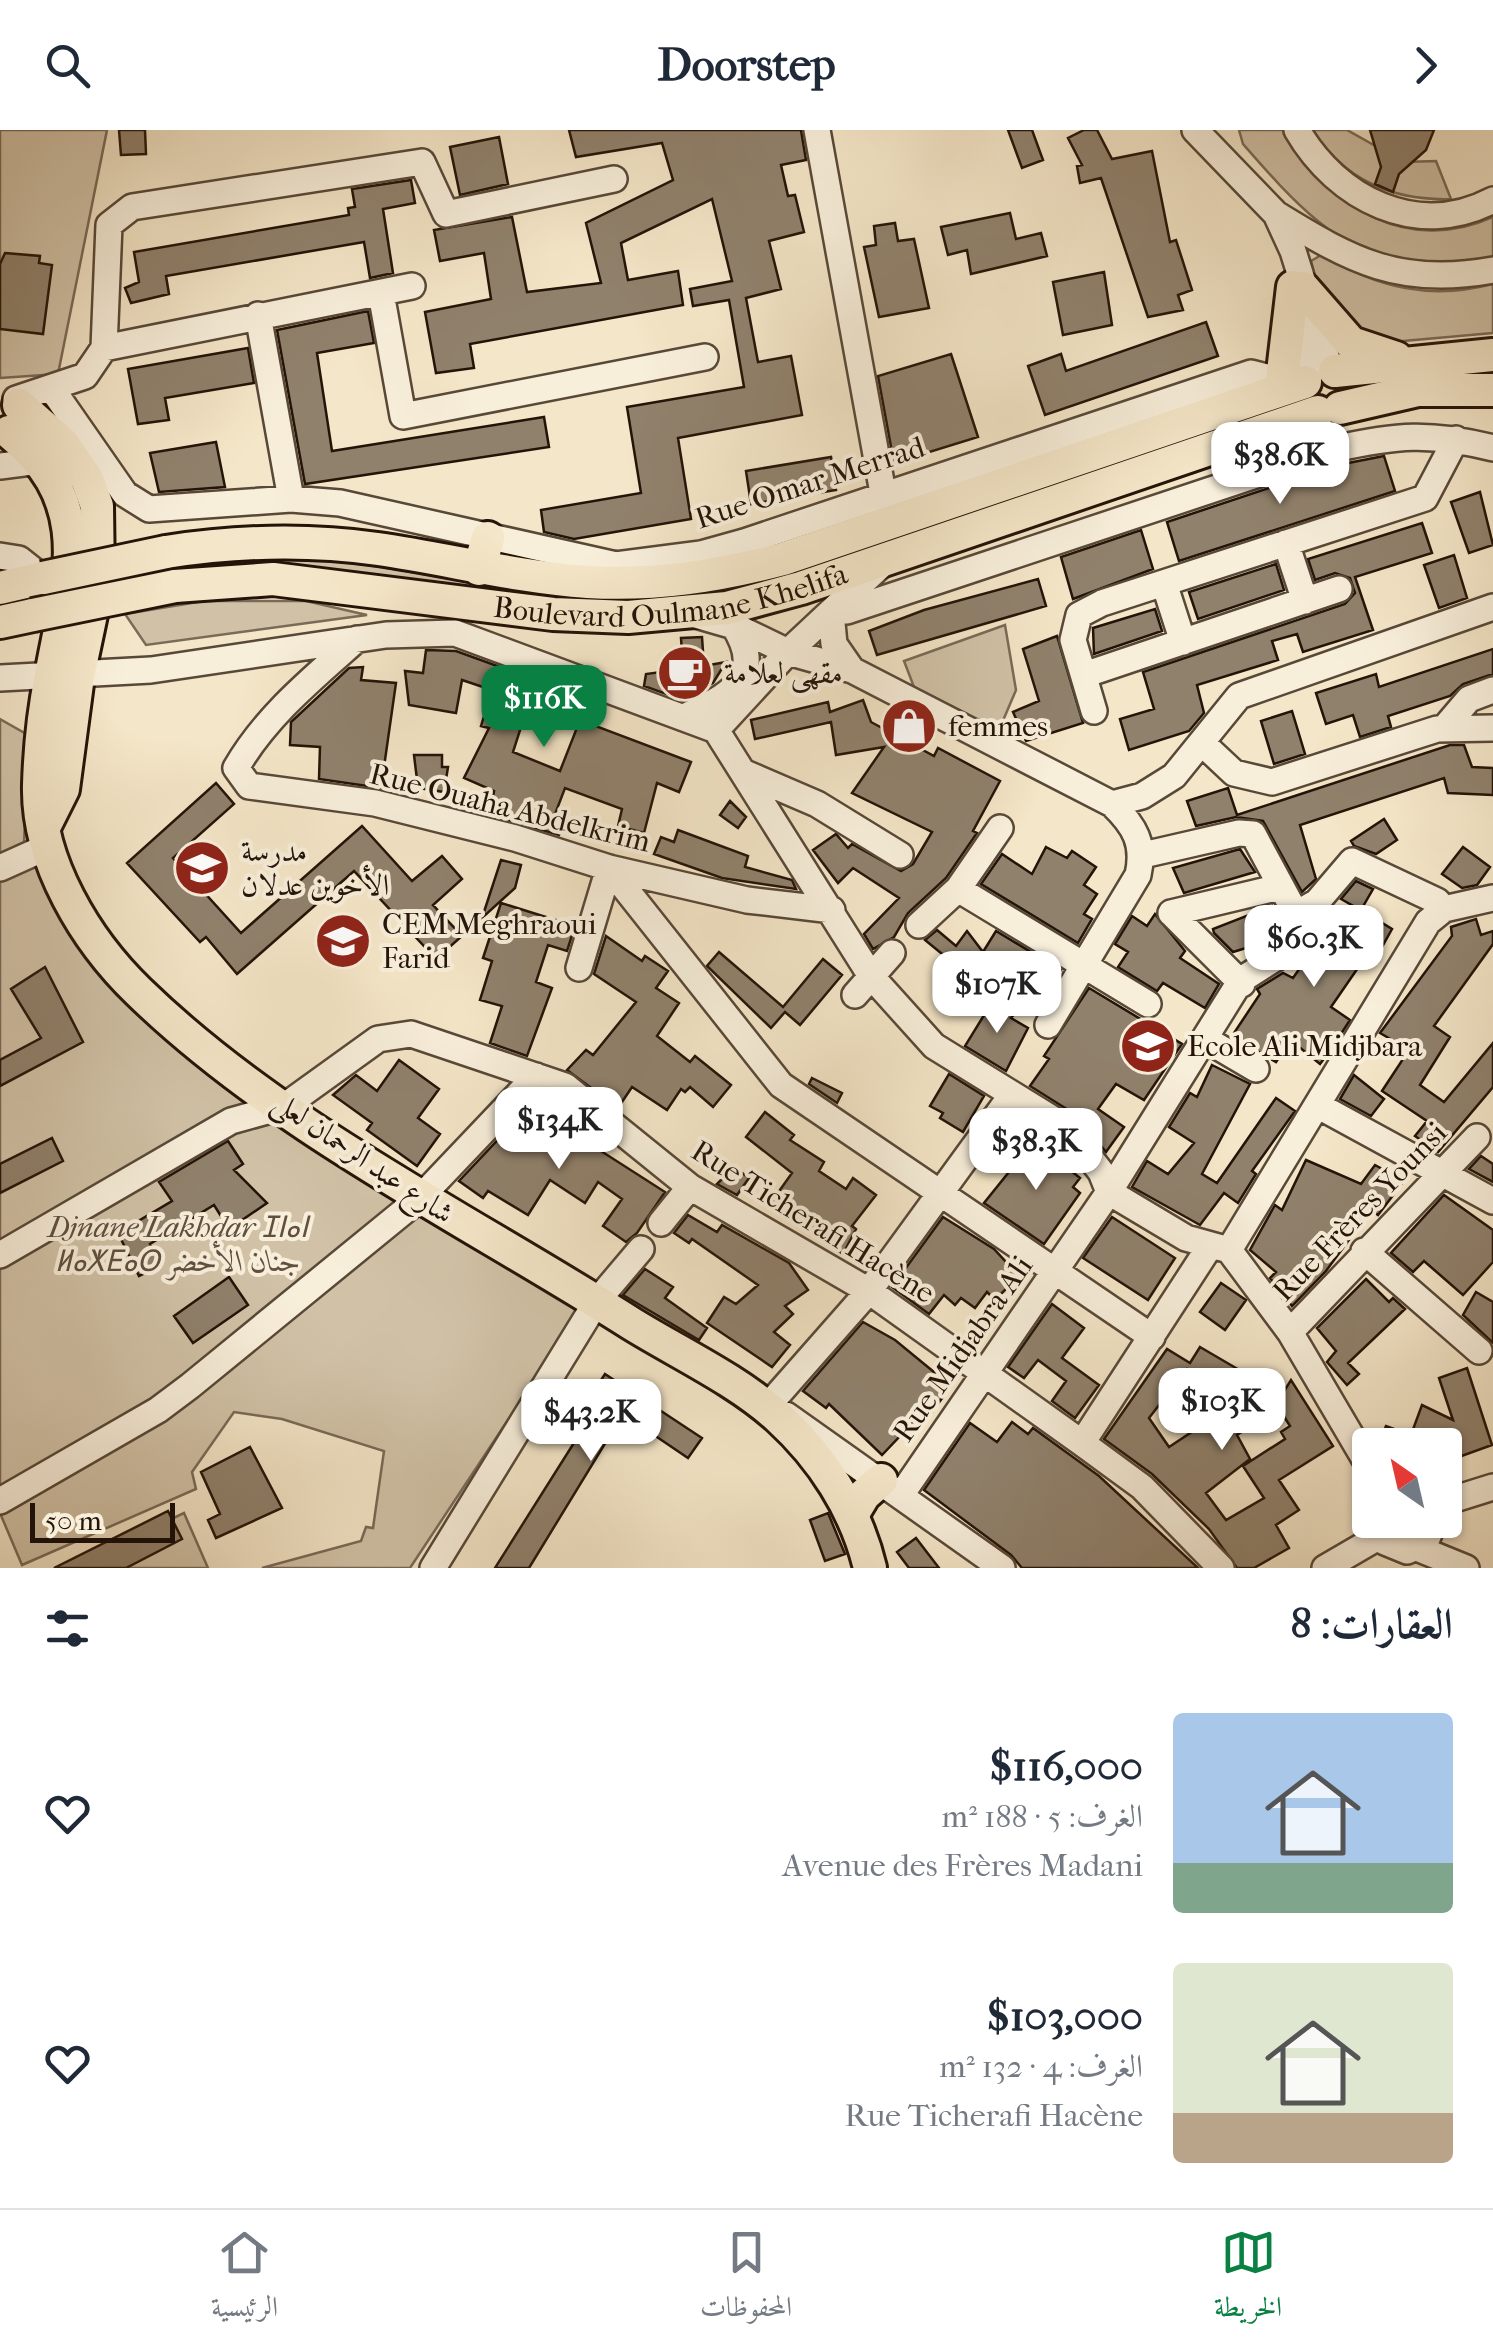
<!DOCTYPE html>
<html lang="ar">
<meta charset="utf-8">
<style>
:root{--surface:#fff;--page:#f6f6f7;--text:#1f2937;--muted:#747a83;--line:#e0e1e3;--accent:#0b8043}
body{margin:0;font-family:"IM FELL French Canon",Amiri,"Noto Sans Tifinagh",serif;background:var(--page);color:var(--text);direction:rtl;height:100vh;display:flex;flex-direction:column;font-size:38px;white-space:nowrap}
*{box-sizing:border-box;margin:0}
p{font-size:32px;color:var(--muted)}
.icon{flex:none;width:55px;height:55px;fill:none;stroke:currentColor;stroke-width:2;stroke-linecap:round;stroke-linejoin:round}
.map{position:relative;height:1438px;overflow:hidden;direction:ltr}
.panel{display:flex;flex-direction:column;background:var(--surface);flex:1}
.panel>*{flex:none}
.needle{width:65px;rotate:326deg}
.buttons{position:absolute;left:1352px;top:1298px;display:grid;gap:20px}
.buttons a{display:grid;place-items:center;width:110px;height:110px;border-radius:10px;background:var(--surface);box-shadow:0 2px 8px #0004;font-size:50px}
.scale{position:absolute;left:30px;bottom:25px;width:145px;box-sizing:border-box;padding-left:10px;border:5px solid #241308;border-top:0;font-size:28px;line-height:35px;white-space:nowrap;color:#241308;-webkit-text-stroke:8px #f8efdb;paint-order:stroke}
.price{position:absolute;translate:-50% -85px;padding:0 22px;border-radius:20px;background:#fff;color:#222;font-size:32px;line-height:65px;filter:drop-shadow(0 2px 5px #0008)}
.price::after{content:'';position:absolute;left:50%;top:60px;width:30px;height:22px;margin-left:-15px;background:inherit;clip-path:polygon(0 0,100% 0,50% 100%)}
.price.current{background:var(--accent);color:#fff}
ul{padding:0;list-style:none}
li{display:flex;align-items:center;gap:30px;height:250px;padding:0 40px}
li span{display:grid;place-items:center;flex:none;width:280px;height:200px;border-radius:10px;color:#555}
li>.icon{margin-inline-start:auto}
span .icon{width:120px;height:120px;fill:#fffc;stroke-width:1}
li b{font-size:42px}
h2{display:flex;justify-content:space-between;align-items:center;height:120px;padding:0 40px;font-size:42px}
header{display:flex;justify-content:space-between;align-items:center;height:130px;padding:0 40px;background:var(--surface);font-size:45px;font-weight:700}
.tab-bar{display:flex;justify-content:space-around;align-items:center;height:140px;border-top:2px solid var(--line);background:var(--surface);font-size:28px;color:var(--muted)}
.tab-bar a{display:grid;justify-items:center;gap:5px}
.tab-bar .current{color:var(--accent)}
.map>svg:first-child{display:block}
.green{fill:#d1c2a7;stroke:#7a6a58;stroke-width:2.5}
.building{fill:#90816c;stroke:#241308;stroke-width:2.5}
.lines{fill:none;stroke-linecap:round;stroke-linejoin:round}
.minor-casing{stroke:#584838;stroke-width:30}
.major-casing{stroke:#241308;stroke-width:38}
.minor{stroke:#f8efdb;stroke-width:25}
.major{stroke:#f4e6c8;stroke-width:32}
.major-bridge-casing{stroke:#241308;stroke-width:38;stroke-linecap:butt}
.major-bridge{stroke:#f4e6c8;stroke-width:32}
.labels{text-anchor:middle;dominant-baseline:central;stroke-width:8;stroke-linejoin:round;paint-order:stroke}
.street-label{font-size:30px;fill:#241308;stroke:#f8efdb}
.poi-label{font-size:30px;fill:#241308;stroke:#f8efdb;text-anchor:start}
.park-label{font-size:30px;font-style:italic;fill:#615040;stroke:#f8efdb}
</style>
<header><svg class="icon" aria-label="forward" viewBox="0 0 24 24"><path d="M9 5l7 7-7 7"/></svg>Doorstep<svg class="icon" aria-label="search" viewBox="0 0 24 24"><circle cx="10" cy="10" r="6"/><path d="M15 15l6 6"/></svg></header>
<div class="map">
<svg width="1493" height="1438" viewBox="0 0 1493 1438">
<rect width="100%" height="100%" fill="#f4e6c8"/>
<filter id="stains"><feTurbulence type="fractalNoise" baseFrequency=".002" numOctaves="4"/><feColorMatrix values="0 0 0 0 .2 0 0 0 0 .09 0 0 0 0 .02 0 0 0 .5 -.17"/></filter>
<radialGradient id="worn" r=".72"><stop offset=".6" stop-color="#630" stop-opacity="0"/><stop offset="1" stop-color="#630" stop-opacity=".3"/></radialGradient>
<path class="green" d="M0,0H107L58,244L0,248Z
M1239,0H1284C1326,76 1408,126 1493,87V131C1466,132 1435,137 1408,134C1340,127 1285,62 1243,14Z
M1313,0H1347L1404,32L1436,31L1451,69C1394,71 1343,50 1313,0Z
M1323,124C1377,159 1432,170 1493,154V203L1392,212L1362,204L1317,155L1311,131Z
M1289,263L1295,278L909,411L690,474L132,453L130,443C182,433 235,424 289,427C399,433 505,466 615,468Z
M204,471H306L367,485L146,515L125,484Z
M1005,495L1016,560L999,600L914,557L904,531Z
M0,589L28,605L24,715L170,902L586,1172L410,1438H262L361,1411L366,1397L373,1398L384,1321L282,1289L234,1282L192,1342L196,1359L22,1435L0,1383Z
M184,1383L208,1438H68Z"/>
<path class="building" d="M119,0H145L146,24L121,25Z
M569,0H801L806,30L781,35L788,66L795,65L804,102L769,111L781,159L746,168L758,232L791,226L802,285L678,308L691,389L574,409L544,402L541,380L641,363L627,277L744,257L729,170L693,176L690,159L732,151L712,69L621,113L628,150L678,141L683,175L470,214L474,238L436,243L425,182L491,169L484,123L440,131L434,100L512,87L527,162L601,153L586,93L673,50L662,13L576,27Z
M1008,0H1032L1043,30L1022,38Z
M1084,0H1097L1112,29L1152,21L1170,112L1176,110L1192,160L1178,165L1183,180L1148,187L1101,48L1080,53L1077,36L1082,35L1068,8Z
M1370,0H1434L1426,20L1399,44L1393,62L1375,54L1381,37Z
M499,7L508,54L460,65L450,17Z
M411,50L415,73L383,79L393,143L370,148L364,112L166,146L169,164L131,173L125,158L139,152L134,122L349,85L348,78L355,77L352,59Z
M1010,83L1016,109L1041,103L1047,126L971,144L967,120L948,125L941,97Z
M895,93L898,111L914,109L929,178L879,187L864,117L876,115L874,96Z
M5,123L40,126L39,133L52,135L43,204L0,199V134Z
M1104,142L1112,195L1063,205L1053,152Z
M368,181L374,213L317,223L332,321L544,287L549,317L305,354L277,200Z
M1206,192L1218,226L1045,285L1028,236L1061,224L1066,241Z
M248,218L254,253L165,268L169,290L138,294L128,239Z
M951,224L978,307L894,333L878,246Z
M216,312L225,357L159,362L150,323Z
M1384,326L1395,361L1179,431L1167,392L1338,335Z
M831,327L836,360L751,374L746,341Z
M1480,362L1493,415L1469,423L1451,372Z
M1422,393L1432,423L1355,447L1373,500L1303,522L1297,504L1272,511L1278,530L1197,555L1204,583L1189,601L1129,620L1120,589L1154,579L1143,542L1345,474L1355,463L1350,448L1335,443L1315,450L1308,429Z
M1141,400L1153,439L1073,469L1061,427Z
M1454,425L1467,468L1439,478L1424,435Z
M1276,434L1284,460L1198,489L1189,462Z
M1038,449L1046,476L877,525L869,501L924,480Z
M1155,479L1162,501L1094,524L1093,498Z
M1057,506L1083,593L1026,611L1013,582L1039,571L1023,519Z
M702,507L704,536L726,532L713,553L680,569L644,556L646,544L683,539L681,508Z
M1493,519V544L1463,554L1450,566L1388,586L1391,597L1360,607L1353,585L1326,594L1316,563L1376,544L1379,557Z
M426,520L456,521L536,550L513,622L560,641L580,590L691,632L679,662L657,653L644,703L618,696L622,679L565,658L552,692L562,696L559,705L490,685L494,661L464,648L489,598L481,596L492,560L462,550L456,583L409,575L405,541L423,543Z
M363,537L361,550L396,553L381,658L319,649L320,617L290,615L291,592L349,538Z
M863,570L871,592L934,626L938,618L1000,651L973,701L977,703L946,748L908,783L894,807L873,819L864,804L899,768L853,738L838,753L813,720L836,704L848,718L852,714L901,741L913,734L932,702L852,663L884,617L836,625L831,592L755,609L751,590L828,572L830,582Z
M1292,581L1305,624L1274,634L1261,591Z
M1450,615H1464L1472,637L1493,638V665L1448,663L1444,648L1300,695L1316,749L1302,762L1263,691L1236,687L1196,696L1187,671L1228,658L1237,685Z
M414,625H442V637H448L444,662L418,658Z
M216,653L234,674L173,728L241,803L362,696L412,751L442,726L462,749L433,775L462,806L436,829L354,741L237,844L206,807L200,812L127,733Z
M730,671L746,687L738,698L720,685Z
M1384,689L1397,710L1376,724L1354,716L1351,711Z
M678,700L748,726L745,737L792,750L796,759L722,748L654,724L661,707L674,712Z
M1046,717L1067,728L1072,721L1096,737L1084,755L1097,764L1084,784L1092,789L1078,813L981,754L1002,724L1032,744Z
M1463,717L1490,737L1477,755L1462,758L1442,744Z
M1240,719L1255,742L1184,763L1173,738Z
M501,730L521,735L515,758L482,788Z
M1356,751L1373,759L1361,780L1392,799L1372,835L1364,829L1331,877L1350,890L1332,918L1320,934L1298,916L1292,925L1284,920L1276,932L1232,906L1260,864L1257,859L1283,843L1293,848L1319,811L1329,818L1355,777L1341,769Z
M501,773L575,796L567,821L548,815L536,852L552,858L527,926L490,913L502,876L480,870L492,831L483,828Z
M1272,776L1277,791L1272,810L1233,822L1214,803L1213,799Z
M1155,784L1185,821L1180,828L1219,854L1205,878L1163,853L1157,861L1118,837L1128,822L1115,814L1132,786L1147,796Z
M1476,789L1481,805L1493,801V814L1434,896L1450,907L1420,955L1444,972L1493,913V957L1438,1022L1415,1006L1427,991L1382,961L1409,920L1380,903L1452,806L1451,797Z
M937,800L956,816L967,801L983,822L996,801L1061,840L1044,865L1019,848L1002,871L943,833L947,828L925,810Z
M606,806L642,831L645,826L668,841L656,858L679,873L657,906L690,932L695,926L731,955L713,977L690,957L685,962L681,959L667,980L632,957L618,978L567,940L586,920L593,925L636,872L594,844Z
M719,822L783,877L823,829L842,845L800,895L785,882L771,898L707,836Z
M45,837L83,912L0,956V930L41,908L11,859Z
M1089,858L1182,914L1144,970L1116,954L1098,979L1124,997L1106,1022L1076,985L1030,956L1049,929L1044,926Z
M994,869L1015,883L1011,888L1028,898L1006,941L965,916Z
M399,930L439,959L418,988L440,1004L417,1036L367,1000L372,993L333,965L356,945L377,961Z
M1212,935L1250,954L1202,1044L1217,1053L1276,968L1295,981L1252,1041L1256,1044L1238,1073L1224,1063L1200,1095L1132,1057L1147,1031L1168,1044L1194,1013L1169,997L1190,963L1197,967Z
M949,944L984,966L963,1002L940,988L943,983L930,976Z
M1354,945L1384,969L1371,986L1340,969Z
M812,948L842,963L837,973L809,954Z
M539,966L546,973L538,981L573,1011L581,1000L594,1008L590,1014L665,1062L637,1103L626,1112L603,1096L622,1069L598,1052L585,1073L550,1050L528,1085L488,1061L483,1068L459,1051Z
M765,982L794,1005L790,1010L824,1032L819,1041L846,1059L853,1048L876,1065L852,1096L856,1099L843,1124L770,1074L792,1043L746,1007Z
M52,1008L63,1031L0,1063V1034Z
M228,1011L243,1034L234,1040L267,1073L229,1099L214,1075L150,1114L161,1135L139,1146L118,1103L172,1071L159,1052Z
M1034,1011L1080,1048L1073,1057L1080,1063L1044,1114L984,1073Z
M1481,1026L1493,1034V1052L1469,1039Z
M1306,1030L1361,1054L1375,1035L1404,1051L1378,1085L1371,1080L1326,1141L1292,1176L1270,1148L1276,1142L1250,1120L1275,1075L1282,1080Z
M734,1037L749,1048L737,1065L717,1054Z
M1444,1065L1493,1100V1132L1463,1165L1424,1131L1413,1142L1391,1123Z
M688,1085L717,1102L722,1095L789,1133L808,1160L785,1176L793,1184L774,1202L790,1215L772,1237L707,1193L724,1167L736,1174L758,1155L692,1109L689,1113L674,1103Z
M943,1087L994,1119L1019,1146L995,1170L987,1162L975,1178L961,1168L955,1175L944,1165L929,1184L892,1157Z
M1112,1087L1175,1128L1148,1170L1083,1128Z
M645,1139L673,1157L665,1168L707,1198L699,1210L623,1165Z
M229,1147L248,1175L193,1213L174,1186Z
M1366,1149L1389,1172L1393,1168L1405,1179L1348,1233L1359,1244L1347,1255L1327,1232L1336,1221L1317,1198Z
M1221,1153L1246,1170L1225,1200L1200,1182Z
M1476,1162L1493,1172V1213L1463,1185Z
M1052,1174L1084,1198L1062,1228L1099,1255L1075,1288L1052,1271L1066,1251L1038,1230L1024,1248L1008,1237Z
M863,1192L895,1210L951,1256L929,1286L923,1282L882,1325L829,1274L826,1278L803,1261Z
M1200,1217L1277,1262L1237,1288L1216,1256L1187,1239L1149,1288L1169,1317L1228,1278L1243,1301L1237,1305L1250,1329L1206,1363L1226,1390L1264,1368L1243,1336L1285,1309L1281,1302L1290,1296L1276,1274L1291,1250L1333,1316L1279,1350L1299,1380L1276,1395L1289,1418L1254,1438H1237L1209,1399L1152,1344L1104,1309L1167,1219L1190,1233Z
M1467,1238L1492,1315L1445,1332V1315H1378L1386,1296L1411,1305L1422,1275L1453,1290L1439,1248Z
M605,1244L702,1308L688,1328L623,1284L529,1438H495L601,1270L592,1264Z
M1012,1292L1028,1304L1033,1298L1099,1346L1198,1438H1022L1011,1425L924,1360L970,1293L997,1312Z
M250,1317L282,1378L216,1408L208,1390L220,1384L201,1342Z
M168,1381L182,1409L126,1438H54Z
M828,1383L845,1424L825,1431L810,1390Z
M916,1408L939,1438H909L897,1422Z"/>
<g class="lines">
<g class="minor-casing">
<path id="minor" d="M817,0L883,363
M1195,0L1276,84L1293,121L1330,239
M1297,0C1337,69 1417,110 1493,70
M1276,84C1352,131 1400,157 1493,140
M381,163L403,286L705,227
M258,185L291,369
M1298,186L1309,247
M104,218L412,156
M52,259L125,364L149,379L291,369L340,373L616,435L701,424L744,412L1251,243L1270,248L1277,260
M16,269L85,246L104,218L109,95L132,77L422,32L446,84L614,49
M0,336L39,331
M1286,413L1305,471
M0,426L19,429L43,448
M1164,453L1183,512
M847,481L1334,319C1396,305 1430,302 1493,318
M831,483L834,514L852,540
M696,485L734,496L788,522L852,540L1112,674L1142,666L1174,646L1239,566L1493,477
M357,509C313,548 266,586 236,638L249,656L375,673L515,708L609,738L747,770L832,780
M1084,545L1339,459
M0,548L151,540L386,505L455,503L716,600L871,846L934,916L1067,998L1101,1042L1109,1062L1186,1108L1229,1120L1290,1202L1370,1338
M1094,581L1073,510L1079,485L1102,473L1425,368L1456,309
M684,587C727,567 767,548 734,496
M1446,596L1469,569L1493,560
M716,600L788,522L882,434
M1203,614L1234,643L1272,652L1437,599L1493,598
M745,643L817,674L900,725
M1143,725L1239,703L1253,704L1296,784
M0,738L49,716
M609,738L781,955L1152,1207
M958,759L1148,874
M1171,783L1280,757
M1171,783L1242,854
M919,795L958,759L1000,698
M579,838L609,738
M855,865L892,823
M1048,895L1138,745C1145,714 1135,696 1112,674
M1205,909L1256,939
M1317,975L1493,1071
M661,1093L690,1057
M1229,1120L1428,792L1444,779L1493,768
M1364,1121L1479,1221
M0,1125L231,991L285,976L378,909L411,904L565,956L690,1057L869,1161L1082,1313L1142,1357L1221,1438
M1290,1202L1477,1007
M1082,1313L1210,1116
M901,1365L1109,1062L1241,850L1285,822L1296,784L1317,772L1352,731L1437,771L1444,779
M0,1371L158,1280L190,1256L419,1069L536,946
M1445,1372L1493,1357
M1376,1390L1385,1412L1407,1421L1425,1413L1435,1390
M1417,1418L1466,1438
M433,1438L597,1171L641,1119
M1002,1438L786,1285L766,1278L869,1161L1011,966
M1325,1438L1380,1406"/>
</g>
<g class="major-casing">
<g id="major">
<path d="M1303,158L1351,213L1396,228"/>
<path d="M1335,241L1493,225"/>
<path d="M1281,259L1293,157"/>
<path d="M19,275L63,314L87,349L97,376L98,451L78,546L63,659L45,695"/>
<path d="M1340,278L1418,260H1493"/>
<path d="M9,302C98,373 68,451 51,546C44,581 40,620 39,655C37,731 86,811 139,862C279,998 469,1090 632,1194C679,1223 737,1250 778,1287C822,1327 856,1379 870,1438"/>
<path d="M166,422C236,411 307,409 378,419C448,429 516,447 588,452C655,456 718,446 783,429L1305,252"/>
<path d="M479,439L488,408"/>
<path id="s1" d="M175,456L273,449L553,484L628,487L727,478L801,458L1318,282"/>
<path d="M0,458L43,448"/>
<path d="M0,492L33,485"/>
<path d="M852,1385L864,1365L881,1350"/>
</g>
</g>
<use href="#minor" class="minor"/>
<use href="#major" class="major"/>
<g class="major-bridge-casing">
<path id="major-bridge" d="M43,448L166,422
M33,485L175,456"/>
</g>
<use href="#major-bridge" class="major-bridge"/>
</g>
<defs>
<g id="cafe-disc" transform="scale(2.875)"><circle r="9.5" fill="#8f2418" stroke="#f8efdb"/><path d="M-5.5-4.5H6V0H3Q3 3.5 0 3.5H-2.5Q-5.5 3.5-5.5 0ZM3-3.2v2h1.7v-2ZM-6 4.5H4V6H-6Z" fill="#fff"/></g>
<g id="shop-disc" transform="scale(2.875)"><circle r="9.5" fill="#8f2418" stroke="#f8efdb"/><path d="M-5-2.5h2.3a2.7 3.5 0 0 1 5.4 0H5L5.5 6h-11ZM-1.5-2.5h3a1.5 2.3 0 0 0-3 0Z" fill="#fff"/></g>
<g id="school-disc" transform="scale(2.875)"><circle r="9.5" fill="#8f2418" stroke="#f8efdb"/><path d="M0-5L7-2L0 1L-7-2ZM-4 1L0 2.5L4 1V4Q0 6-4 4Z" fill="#fff"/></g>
</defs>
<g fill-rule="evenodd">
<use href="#cafe-disc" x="685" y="543"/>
<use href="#shop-disc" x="909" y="596"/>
<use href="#school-disc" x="202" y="738"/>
<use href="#school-disc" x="343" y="811"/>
<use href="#school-disc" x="1148" y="916"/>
</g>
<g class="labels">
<g class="street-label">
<text transform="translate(810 353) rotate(-18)">Rue Omar Merrad</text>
<text stroke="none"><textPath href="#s1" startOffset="500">Boulevard Oulmane Khelifa</textPath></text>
<text transform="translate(510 678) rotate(14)">Rue Ouaha Abdelkrim</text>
<text transform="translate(363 1028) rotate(34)">شارع عبد الرحمان لعلى</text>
<text transform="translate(1360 1082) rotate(-46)">Rue Frères Younsi</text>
<text transform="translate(813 1092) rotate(32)">Rue Ticherafi Hacène</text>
<text transform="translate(963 1219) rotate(-55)">Rue Midjabra Ali</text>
</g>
<g class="poi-label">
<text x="724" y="543">مقهى لعلامة</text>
<text x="948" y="596">femmes</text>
<text x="241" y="721">مدرسة<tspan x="241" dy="34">الأخوين عدلان</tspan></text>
<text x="382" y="794">CEM Meghraoui<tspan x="382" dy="34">Farid</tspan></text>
<text x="1187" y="916">Ecole Ali Midjbara</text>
</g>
<g class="park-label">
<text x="178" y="1097">Djnane Lakhdar ⵊⵏⴰⵏ<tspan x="178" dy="34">ⵍⴰⵅⴹⴰⵔ جنان الأخضر</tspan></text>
</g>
</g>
<rect width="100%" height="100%" filter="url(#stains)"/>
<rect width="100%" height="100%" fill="url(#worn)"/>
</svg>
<div class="buttons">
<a><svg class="needle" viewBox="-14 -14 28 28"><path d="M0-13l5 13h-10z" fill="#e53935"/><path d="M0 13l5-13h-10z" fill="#747a83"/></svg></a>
</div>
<div class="scale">50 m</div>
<b class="price" style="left:1280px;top:377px">$38.6K</b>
<b class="price current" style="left:544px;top:620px">$116K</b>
<b class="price" style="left:1314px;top:860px">$60.3K</b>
<b class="price" style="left:997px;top:906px">$107K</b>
<b class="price" style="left:559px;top:1042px">$134K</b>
<b class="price" style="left:1036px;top:1063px">$38.3K</b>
<b class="price" style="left:1222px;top:1323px">$103K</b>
<b class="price" style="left:591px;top:1334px">$43.2K</b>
</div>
<section class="panel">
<h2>العقارات: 8<svg class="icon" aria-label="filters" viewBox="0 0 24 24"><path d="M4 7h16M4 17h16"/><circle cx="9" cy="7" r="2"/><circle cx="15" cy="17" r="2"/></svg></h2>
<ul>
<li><span style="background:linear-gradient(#a9c7e8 75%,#7fa58c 0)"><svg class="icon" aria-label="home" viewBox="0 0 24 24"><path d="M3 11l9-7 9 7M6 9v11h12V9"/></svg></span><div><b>$116,000</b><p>الغرف: 5 · 188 m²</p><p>Avenue des Frères Madani</p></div><svg class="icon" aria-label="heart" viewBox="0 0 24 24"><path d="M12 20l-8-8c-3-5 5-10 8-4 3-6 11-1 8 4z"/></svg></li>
<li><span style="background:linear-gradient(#dfe7d0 75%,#b9a48a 0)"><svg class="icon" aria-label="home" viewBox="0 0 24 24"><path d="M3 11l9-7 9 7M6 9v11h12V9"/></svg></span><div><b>$103,000</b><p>الغرف: 4 · 132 m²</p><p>Rue Ticherafi Hacène</p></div><svg class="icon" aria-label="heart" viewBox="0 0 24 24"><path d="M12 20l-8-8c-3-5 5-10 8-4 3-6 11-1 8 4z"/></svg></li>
</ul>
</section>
<nav class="tab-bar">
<a class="current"><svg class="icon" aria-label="map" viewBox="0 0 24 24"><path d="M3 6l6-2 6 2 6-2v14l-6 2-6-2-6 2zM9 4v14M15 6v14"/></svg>الخريطة</a>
<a><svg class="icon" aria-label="saved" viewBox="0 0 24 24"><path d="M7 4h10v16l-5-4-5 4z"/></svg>المحفوظات</a>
<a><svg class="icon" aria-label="home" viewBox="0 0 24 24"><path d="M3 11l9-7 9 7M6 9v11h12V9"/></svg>الرئيسية</a>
</nav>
